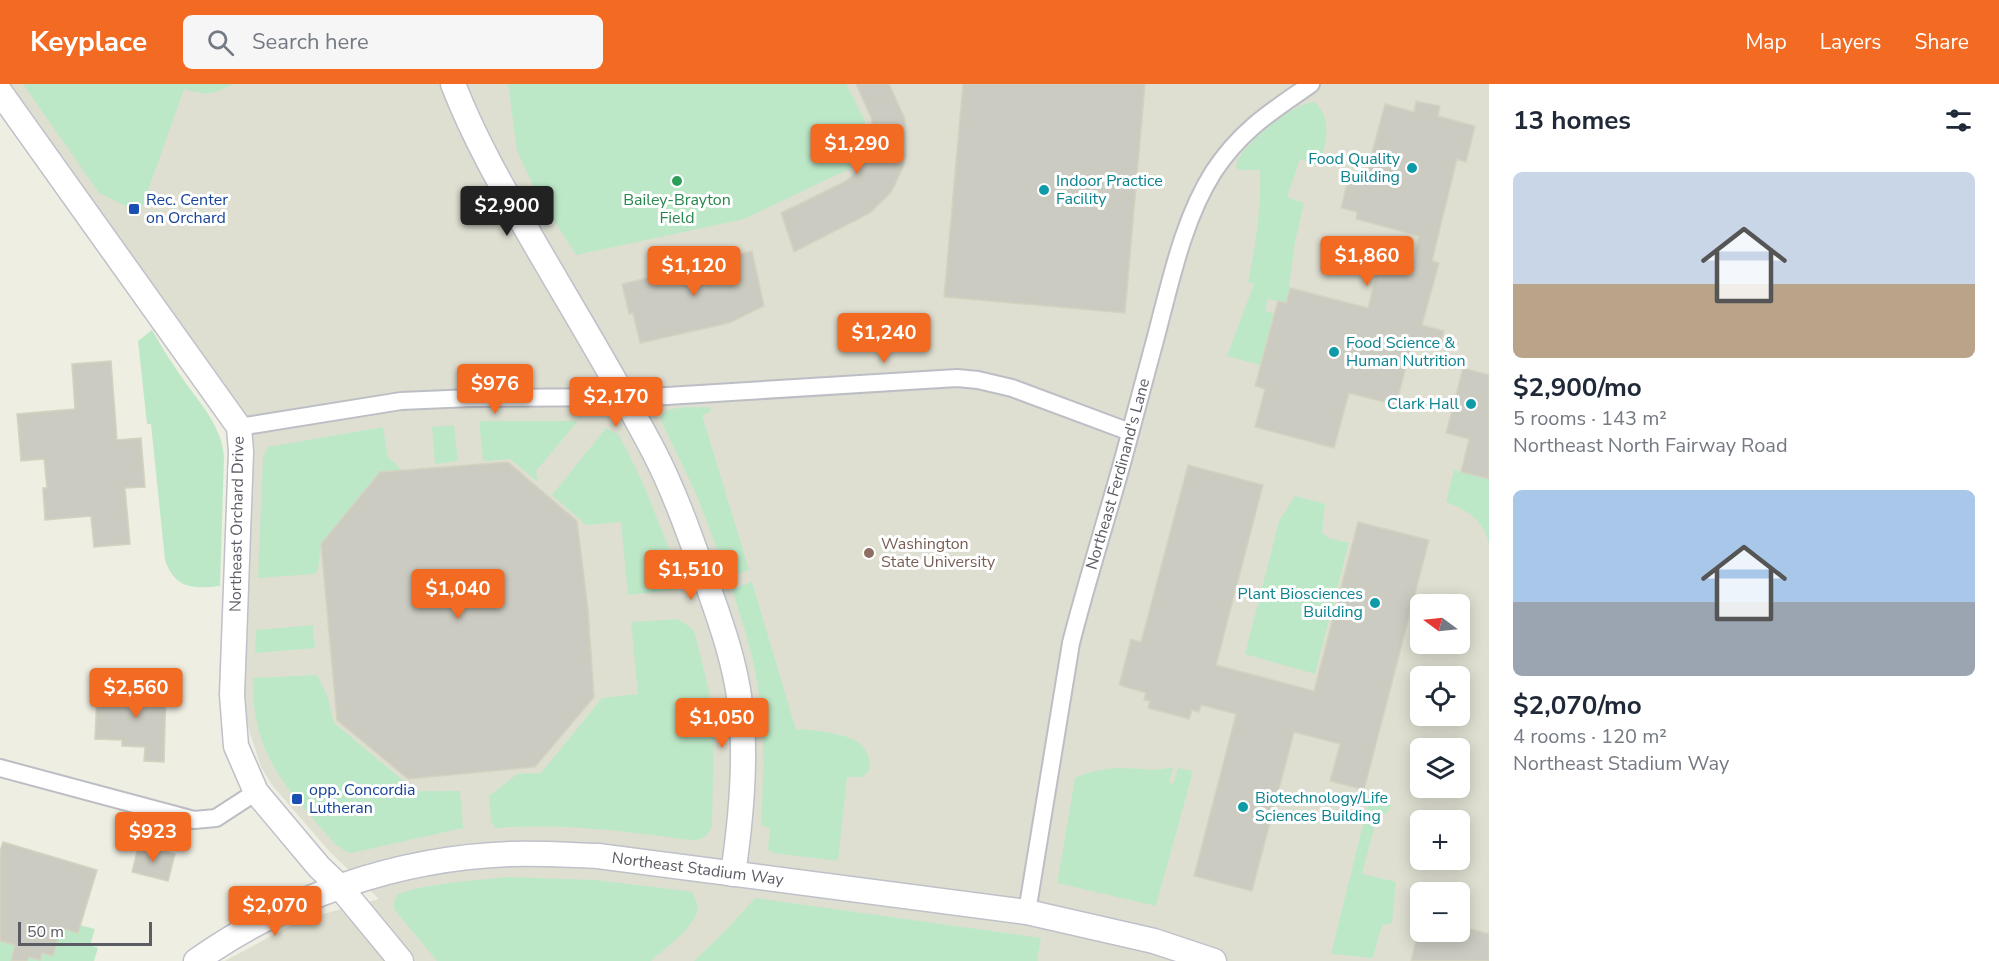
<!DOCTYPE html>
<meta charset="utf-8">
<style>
:root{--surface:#fff;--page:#f6f6f7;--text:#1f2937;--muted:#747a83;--accent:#f36b23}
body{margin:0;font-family:"Nunito Sans",sans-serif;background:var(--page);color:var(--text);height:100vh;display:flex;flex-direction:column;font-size:22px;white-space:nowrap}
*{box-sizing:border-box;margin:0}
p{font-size:20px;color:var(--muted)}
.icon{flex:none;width:33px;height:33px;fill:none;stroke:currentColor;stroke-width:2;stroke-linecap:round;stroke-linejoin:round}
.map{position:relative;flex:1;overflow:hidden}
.sheet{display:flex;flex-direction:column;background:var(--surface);width:510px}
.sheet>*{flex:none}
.needle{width:39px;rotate:285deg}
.controls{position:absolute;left:1410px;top:510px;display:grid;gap:12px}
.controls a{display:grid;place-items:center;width:60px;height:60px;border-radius:9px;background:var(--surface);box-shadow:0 3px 15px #0003;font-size:30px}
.scale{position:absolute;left:18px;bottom:15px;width:134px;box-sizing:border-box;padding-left:6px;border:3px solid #5b5c64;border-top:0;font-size:16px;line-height:21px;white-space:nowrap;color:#5b5c64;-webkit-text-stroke:4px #fff;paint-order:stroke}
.price{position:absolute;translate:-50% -51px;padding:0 14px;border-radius:6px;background:var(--accent);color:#fff;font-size:20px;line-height:39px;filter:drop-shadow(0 2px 3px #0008)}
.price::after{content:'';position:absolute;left:50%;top:36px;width:18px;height:14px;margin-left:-9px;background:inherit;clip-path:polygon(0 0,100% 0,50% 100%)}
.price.current{background:#222;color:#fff}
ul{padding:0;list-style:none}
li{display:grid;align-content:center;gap:12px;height:318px;padding:0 24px}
li span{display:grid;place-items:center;height:186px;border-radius:9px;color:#555}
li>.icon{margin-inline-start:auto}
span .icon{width:108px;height:108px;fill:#fffc;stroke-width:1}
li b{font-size:26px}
h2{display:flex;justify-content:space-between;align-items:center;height:72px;padding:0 24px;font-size:26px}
header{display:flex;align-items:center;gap:36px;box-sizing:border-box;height:84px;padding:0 30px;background:var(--accent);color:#fff}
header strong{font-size:28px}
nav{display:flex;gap:33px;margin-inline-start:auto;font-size:21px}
.search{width:420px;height:54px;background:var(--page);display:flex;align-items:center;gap:15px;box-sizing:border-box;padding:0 21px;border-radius:9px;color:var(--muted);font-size:22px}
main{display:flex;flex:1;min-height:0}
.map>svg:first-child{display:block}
.education{fill:#dedfd1;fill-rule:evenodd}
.green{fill:#bde8c8}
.building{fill:#cccbc1;stroke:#d3d3c0;stroke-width:1.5}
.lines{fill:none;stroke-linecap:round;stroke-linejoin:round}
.street-casing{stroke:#bdbec5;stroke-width:20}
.secondary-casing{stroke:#bfc0c9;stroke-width:27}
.street{stroke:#fff;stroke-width:16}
.secondary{stroke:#fff;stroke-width:24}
.culture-dot{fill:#0f9aa8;stroke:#fff;stroke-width:2}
.leisure-dot{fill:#2e9e5b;stroke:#fff;stroke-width:2}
.transit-dot{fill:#1a4fb4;stroke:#fff;stroke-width:2}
.education-dot{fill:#8d6e63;stroke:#fff;stroke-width:2}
.labels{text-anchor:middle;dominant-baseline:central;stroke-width:6;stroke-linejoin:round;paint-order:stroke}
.culture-label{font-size:16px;fill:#0d838f;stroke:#fff;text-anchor:end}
.transit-label{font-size:16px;fill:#164399;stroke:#fff;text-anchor:start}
.leisure-label{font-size:16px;fill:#27864d;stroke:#fff}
.street-label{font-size:16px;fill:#5b5c64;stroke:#fff}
.education-label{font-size:16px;fill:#785e54;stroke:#fff;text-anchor:start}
</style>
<header>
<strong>Keyplace</strong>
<div class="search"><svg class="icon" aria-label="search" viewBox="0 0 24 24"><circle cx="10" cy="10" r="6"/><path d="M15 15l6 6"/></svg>Search here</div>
<nav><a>Map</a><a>Layers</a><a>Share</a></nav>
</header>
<main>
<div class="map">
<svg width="1489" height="877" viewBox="0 0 1489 877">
<rect width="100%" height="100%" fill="#eeeee2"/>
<path class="education" d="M8,0H1489V877H225L301,836L379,815L330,768L272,701L261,683L249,646L243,614L254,366L236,320L207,276ZM1420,520H1460V560H1420ZM1420,592H1460V632H1420ZM1420,664H1460V704H1420ZM1420,736H1460V776H1420ZM1420,808H1460V848H1420Z"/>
<path class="green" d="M23,0H234C210,11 209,12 184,5L143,121L131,118L128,123L99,109Z
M508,0H846L865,37L864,62L849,85L744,135L576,171L537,110L517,67Z
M1314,18C1333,32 1326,59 1320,79L1315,81L1300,75L1287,113L1304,119L1295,158L1289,202L1290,204L1286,219L1268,215L1265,227L1278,230L1273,233L1260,281L1227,272L1254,200L1248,198C1256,160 1261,124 1260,86H1239L1236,83C1237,63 1294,19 1314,18Z
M152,246C162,264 173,281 185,298C202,322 222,343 224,373L220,502C193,505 175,505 165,476L151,340H147L138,257Z
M705,323L711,324L710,328L702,331L749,486L728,494L697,412L660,334C665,320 692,324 705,323Z
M479,337H578L536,387L538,398L510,375L487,377L483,376Z
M454,341L458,377L435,380L432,343Z
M383,343L388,373L402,386L380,389L321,460L318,486L314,490L258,494L263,372L268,363Z
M606,344L619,351L643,399L682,498L675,506L628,511L621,438L586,441L552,411Z
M1454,386L1489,395V460C1484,436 1467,426 1446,418Z
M1295,412L1325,420L1322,448L1328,454L1349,459L1315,590L1245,570L1279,437Z
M752,498L796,646L805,645C832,650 874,649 869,687L862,693H847L838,777L773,769L768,765L770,744L762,742L761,736C764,690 765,644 757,598C752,567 742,536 732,505Z
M678,535L694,546L709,607L714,645L712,743C706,754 702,756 690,756C625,747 561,739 496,744L491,738L489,712L517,690L541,689L602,614L638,610L631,538Z
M313,541L315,564L255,569L256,546Z
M317,591L328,613L334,639L416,707H460L463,744L351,769L345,767L335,760C288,706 251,671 253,594Z
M1171,683L1173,685L1169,698L1173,700L1178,684L1193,687L1156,822L1057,799L1075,694C1090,687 1105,684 1122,684C1138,684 1156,688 1171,683Z
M1370,712L1386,716L1391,722L1387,729L1378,730L1362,790L1396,798L1392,839L1383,841L1380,847L1373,874L1331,870Z
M507,793L595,796L687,807L692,808C695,814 699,820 697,827C695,843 663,866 651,877H437L394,825V818L398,810C432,798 471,797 507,793Z
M755,814L1041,854L1037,877H694L727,845Z
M80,841L95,845L90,861L98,864L94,877H27L29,873L40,876L42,869L53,872L61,844L78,849Z
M0,857L15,861L11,877H0Z"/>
<path class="building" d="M856,0H889L905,35L906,72L903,83L892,107L870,129L794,168L781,129L844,98L851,93L866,74L870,63L872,36Z
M963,0H1145L1125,229L944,213Z
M1416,17L1440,22L1438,32L1475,42L1466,78L1457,75L1432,177L1439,179L1422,241L1444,247L1440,262L1419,256L1417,265L1411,264L1396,321L1349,309L1334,364L1255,343L1265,305L1255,302L1278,217L1286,219L1290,204L1368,224L1379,180L1392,183L1413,177L1419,152L1356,135L1357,128L1341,124L1349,91L1365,95L1385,20L1414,28Z
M752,167L764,222L729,239L640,259L633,229L629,230L622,200L672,188V185Z
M111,277L117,356L141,354L145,403L125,404L130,460L94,463L91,432L45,436L43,404H47L44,375L21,377L17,330L75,325L72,280Z
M1463,284L1489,291V395L1461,388L1469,355L1446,349Z
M508,378L577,437L588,525L594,613L535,683L408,695L337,636L321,460L380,388Z
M1188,381L1263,401L1216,581L1314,607L1358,438L1429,456L1364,706L1330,697L1340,660L1294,648L1252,807L1194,792L1236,630L1201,621L1199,628L1192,626L1189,635L1148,624L1150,617L1144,616L1146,609L1119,601L1131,555L1141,558Z
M130,598L166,599L164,678L144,677L145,663L122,662V656L95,655L97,613L130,614Z
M3,758L97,786L78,849L61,844L53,872L42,869L40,876L29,873L27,877H11L15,861L0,857V767Z
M139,760L175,770L168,797L132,788Z
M1460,842L1489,850V877H1411L1418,848H1460Z"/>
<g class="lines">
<g class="street-casing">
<g id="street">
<path d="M239,343L401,317L471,314L651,313L957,294L978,296L1012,304L1130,348"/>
<path d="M0,684L194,736L216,734L256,708"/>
<path id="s1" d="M1027,828L1071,559C1087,496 1107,434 1124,372C1133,338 1142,305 1151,271C1168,211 1180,140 1214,87C1242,45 1271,28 1311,0"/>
</g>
</g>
<g class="secondary-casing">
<g id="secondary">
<path d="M453,0C474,54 502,103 531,153C572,224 615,294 653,366C676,410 692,458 709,505C722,542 735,579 740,619C747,673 741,736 733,790"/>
<path d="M0,8L239,343L241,368L232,611L236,662L256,708L319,783L340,803L401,877"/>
<path id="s2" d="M196,877C288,812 398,774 511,770C540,769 569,771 598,772L1027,828L1154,857L1214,877"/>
</g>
</g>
<use href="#street" class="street"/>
<use href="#secondary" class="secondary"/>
</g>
<g class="culture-dot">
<circle cx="1412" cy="84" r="6"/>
<circle cx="1044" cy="106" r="6"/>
<circle cx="1334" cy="268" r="6"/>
<circle cx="1471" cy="320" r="6"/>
<circle cx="1375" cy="519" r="6"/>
<circle cx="1243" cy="723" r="6"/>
</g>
<circle class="leisure-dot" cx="677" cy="97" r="6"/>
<g class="transit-dot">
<rect x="128" y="119" width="12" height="12" rx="3"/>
<rect x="291" y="709" width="12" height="12" rx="3"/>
</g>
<circle class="education-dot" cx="869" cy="469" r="6"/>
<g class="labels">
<g class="culture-label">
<text x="1400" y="75">Food Quality<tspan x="1400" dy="18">Building</tspan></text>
<text x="1056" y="97" text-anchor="start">Indoor Practice<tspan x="1056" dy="18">Facility</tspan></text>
<text x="1346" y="259" text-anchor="start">Food Science &amp;<tspan x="1346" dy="18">Human Nutrition</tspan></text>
<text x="1459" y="320">Clark Hall</text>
<text x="1363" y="510">Plant Biosciences<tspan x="1363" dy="18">Building</tspan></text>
<text x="1255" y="714" text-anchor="start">Biotechnology/Life<tspan x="1255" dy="18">Sciences Building</tspan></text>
</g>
<g class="transit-label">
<text x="146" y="116">Rec. Center<tspan x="146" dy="18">on Orchard</tspan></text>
<text x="309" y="706">opp. Concordia<tspan x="309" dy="18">Lutheran</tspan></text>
</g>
<g class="leisure-label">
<text x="677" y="116">Bailey-Brayton<tspan x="677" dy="18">Field</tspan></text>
</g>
<g class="street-label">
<text stroke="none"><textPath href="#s1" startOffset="448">Northeast Ferdinand's Lane</textPath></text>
<text transform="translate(237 440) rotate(-89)">Northeast Orchard Drive</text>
<text stroke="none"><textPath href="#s2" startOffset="525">Northeast Stadium Way</textPath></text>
</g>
<g class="education-label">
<text x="881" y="460">Washington<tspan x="881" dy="18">State University</tspan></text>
</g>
</g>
</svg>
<div class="controls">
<a><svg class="needle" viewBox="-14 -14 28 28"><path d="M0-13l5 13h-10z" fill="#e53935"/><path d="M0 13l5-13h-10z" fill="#747a83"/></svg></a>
<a><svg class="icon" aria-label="locate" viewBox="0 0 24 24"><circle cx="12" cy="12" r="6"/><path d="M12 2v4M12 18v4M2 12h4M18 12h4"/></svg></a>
<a><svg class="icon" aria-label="layers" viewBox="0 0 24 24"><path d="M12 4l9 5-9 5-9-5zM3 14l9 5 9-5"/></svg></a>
<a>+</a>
<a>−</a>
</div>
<div class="scale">50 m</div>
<b class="price" style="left:857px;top:91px">$1,290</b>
<b class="price current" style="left:507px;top:153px">$2,900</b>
<b class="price" style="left:1367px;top:203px">$1,860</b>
<b class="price" style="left:694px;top:213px">$1,120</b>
<b class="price" style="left:884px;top:280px">$1,240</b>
<b class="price" style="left:495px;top:331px">$976</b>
<b class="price" style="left:616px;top:344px">$2,170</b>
<b class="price" style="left:691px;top:517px">$1,510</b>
<b class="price" style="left:458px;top:536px">$1,040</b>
<b class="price" style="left:136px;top:635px">$2,560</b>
<b class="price" style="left:722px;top:665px">$1,050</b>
<b class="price" style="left:153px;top:779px">$923</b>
<b class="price" style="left:275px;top:853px">$2,070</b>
</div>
<section class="sheet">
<h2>13 homes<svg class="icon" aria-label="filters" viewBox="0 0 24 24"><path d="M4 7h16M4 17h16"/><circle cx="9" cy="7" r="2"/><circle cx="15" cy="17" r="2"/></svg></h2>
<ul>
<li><span style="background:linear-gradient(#c9d6e8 60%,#b9a48a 0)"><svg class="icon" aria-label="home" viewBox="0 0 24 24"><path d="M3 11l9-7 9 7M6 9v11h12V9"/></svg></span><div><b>$2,900/mo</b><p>5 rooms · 143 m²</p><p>Northeast North Fairway Road</p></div></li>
<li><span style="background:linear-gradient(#a9c7e8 60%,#9aa5b1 0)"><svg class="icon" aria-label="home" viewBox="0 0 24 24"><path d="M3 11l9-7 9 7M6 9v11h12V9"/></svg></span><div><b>$2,070/mo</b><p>4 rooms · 120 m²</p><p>Northeast Stadium Way</p></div></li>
</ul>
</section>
</main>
